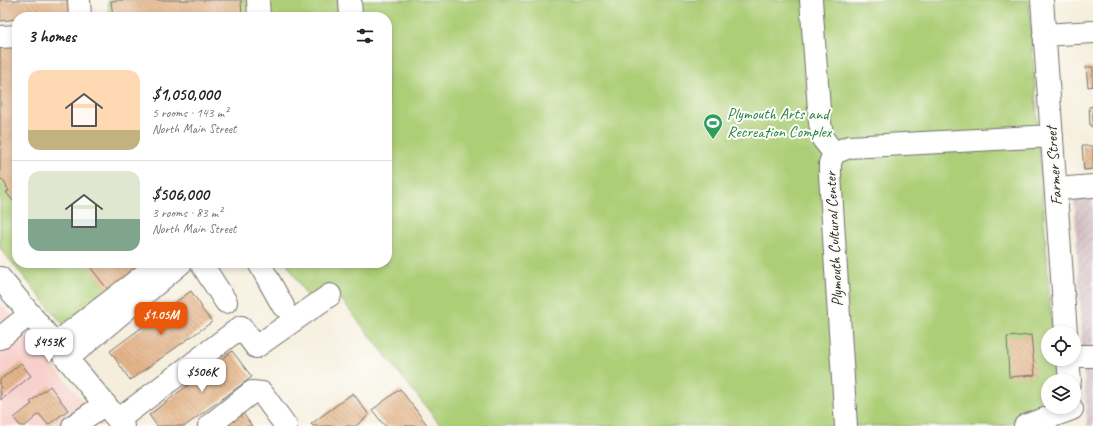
<!DOCTYPE html>
<meta charset="utf-8">
<style>
:root{--surface:#fff;--page:#f6f6f6;--text:#202124;--muted:#757577;--line:#e0e0e0;--accent:#ea580c}
body{margin:0;font-family:Caveat,sans-serif;background:var(--page);color:var(--text);height:100vh;display:flex;flex-direction:column;font-size:15px;white-space:nowrap}
*{box-sizing:border-box;margin:0}
p{font-size:13px;color:var(--muted)}
.icon{flex:none;width:22px;height:22px;fill:none;stroke:currentColor;stroke-width:2;stroke-linecap:round;stroke-linejoin:round}
.map{position:relative;flex:1;overflow:hidden}
.sheet{position:absolute;left:12px;top:12px;width:380px;height:256px;display:flex;flex-direction:column;background:var(--surface);border-radius:16px;box-shadow:0 2px 6px #0003}
.sheet>*{flex:none}
.controls{position:absolute;left:1041px;top:326px;display:grid;gap:8px}
.controls a{display:grid;place-items:center;width:40px;height:40px;border-radius:50%;background:var(--surface);box-shadow:0 2px 6px #0003;font-size:20px}
.price{position:absolute;translate:-50% -34px;padding:0 9px;border-radius:8px;background:#fff;color:#222;font-size:13px;line-height:26px;filter:drop-shadow(0 1px 2px #0008)}
.price::after{content:'';position:absolute;left:50%;top:24px;width:12px;height:9px;margin-left:-6px;background:inherit;clip-path:polygon(0 0,100% 0,50% 100%)}
.price.active{background:var(--accent);color:#fff}
ul{padding:0;list-style:none}
li{display:flex;align-items:center;gap:12px;height:100px;padding:0 16px}
li+li{border-top:1px solid var(--line)}
li span{display:grid;place-items:center;flex:none;width:112px;height:80px;border-radius:12px;color:#555}
li>.icon{margin-inline-start:auto}
span .icon{width:48px;height:48px;fill:#fffc;stroke-width:1}
li b{font-size:17px}
h2{display:flex;justify-content:space-between;align-items:center;height:48px;padding:0 16px;font-size:17px}
.map>svg:first-child{display:block}
.built{fill:#f7d0cb}
.industrial{fill:url(#industrial-furrows)}
.grass{fill:#acce76;stroke:#6c7c50}
.building{fill:url(#building-back-hatch)}
.lines{fill:none;stroke-linecap:round;stroke-linejoin:round}
.minor-casing{stroke:#726f69;stroke-width:24}
.major-casing{stroke:#726f69;stroke-width:24}
.minor{stroke:#fff;stroke-width:22}
.major{stroke:#fff;stroke-width:22}
.labels{text-anchor:middle;dominant-baseline:central;stroke-width:4;stroke-linejoin:round;paint-order:stroke}
.leisure-label{font-size:16px;fill:#27864d;stroke:#fdfcf7;text-anchor:start}
.street-label{font-size:16px;fill:#2b2b2b;stroke:#fdfcf7}
</style>
<div class="map">
<svg width="1093" height="426" viewBox="0 0 1093 426">
<defs>
<pattern id="industrial-furrows" width="10" height="10" patternUnits="userSpaceOnUse"><rect width="10" height="10" fill="#d2bec2"/><path d="M-1 1l2-2M0 10L10 0M9 11l2-2" fill="none" stroke="#b4a3a7"/></pattern>
<pattern id="building-back-hatch" width="6" height="6" patternUnits="userSpaceOnUse"><rect width="6" height="6" fill="#e5b68b"/><path d="M-1 5l2 2M0 0l6 6M5-1l2 2" fill="none" stroke="#ba9472"/></pattern>
</defs>
<rect width="100%" height="100%" fill="#fdfcf7"/>
<filter id="ink" filterUnits="userSpaceOnUse"><feTurbulence type="fractalNoise" baseFrequency=".025" numOctaves="2"/><feDisplacementMap in="SourceGraphic" scale="8" xChannelSelector="R" yChannelSelector="G"/><feConvolveMatrix kernelMatrix="1 2 1 2 8 2 1 2 1" color-interpolation-filters="sRGB"/></filter>
<filter id="wash" filterUnits="userSpaceOnUse"><feTurbulence type="fractalNoise" baseFrequency=".012" numOctaves="4" result="noise"/><feDisplacementMap in="SourceGraphic" scale="16" xChannelSelector="R" yChannelSelector="G"/><feGaussianBlur stdDeviation="0.9" result="paint"/><feColorMatrix in="noise" values="0 0 0 0 0 0 0 0 0 0 0 0 0 0 0 0 0 1.4 0 .05"/><feComposite in="paint" operator="in"/></filter>
<g filter="url(#wash)">
<rect width="100%" height="100%" fill="#f5eedc"/>
<path class="built" d="M0,302L104,426H0Z"/>
<path class="industrial" d="M1093,176V426H1087L1073,177Z"/>
<path class="grass" d="M108,0H1029L1052,333H1048V359H1053L1055,381H1048V407H1057L1003,426H441L330,285L308,298L287,263H387V17H107L109,15Z
M17,40V263H171L75,339L0,248V42Z"/>
<g id="blocks">
<path class="building" d="M0,0H73L74,16L17,17V19L0,21Z
M120,0H241L242,17H113L111,1Z
M0,44L17,46V206L6,192L9,191L3,180L0,179Z
M1086,67H1093V86L1088,87Z
M1093,106V126H1090L1089,107Z
M1082,146H1093V169L1084,170Z
M87,263H143L109,291Z
M191,291L202,307L201,308L212,322L130,380L110,351Z
M1031,335L1035,375L1009,377L1007,337Z
M232,351L252,377L185,426H157L149,415Z
M21,363L31,376L1,400L0,380Z
M50,386L68,410L48,425L39,414L25,426H20L14,418L32,404L30,402Z
M400,389L428,426H385L372,410Z
M353,393L369,415L356,426H313L311,424Z
M242,412L252,426H226Z"/>
</g>
</g>
<g filter="url(#ink)">
<use href="#blocks" fill-opacity="0" stroke="#726f69" stroke-width="1"/>
<g class="lines">
<g class="minor-casing">
<path id="minor" d="M79,0L80,17
M258,0L259,17
M350,0L351,17
M811,0L820,123L823,139L834,153
M1042,0L1066,333
M1044,35L1093,32
M0,37L17,36
M1056,189L1093,186
M201,263L226,302
M259,263L283,306
M0,338L30,314
M55,344L152,269
M1074,356H1093
M67,359L181,263
M1068,359L1070,381
M118,420L241,327L256,347L330,295
M73,426L105,404
M209,426L252,392L262,393L286,426
M846,426L830,175V163L834,153L849,147L1052,136
M1025,426L1072,409"/>
</g>
<g class="major-casing">
<path id="major" d="M0,278L123,426"/>
</g>
<use href="#minor" class="minor"/>
<use href="#major" class="major"/>
</g>
</g>
<defs>
<g id="stadium-pin" transform="scale(1)"><path d="M0 17L-7.5 6A9.5 9.5 0 1 1 7.5 6Z" fill="#2e9e5b" stroke="#fdfcf7"/><path d="M0-5a6.5 5 0 1 0 0 10a6.5 5 0 1 0 0-10ZM-3.5-1.8h7v3.6h-7Z" fill="#fff"/></g>
</defs>
<g fill-rule="evenodd">
<use href="#stadium-pin" x="713" y="123"/>
</g>
<g class="labels">
<g class="leisure-label">
<text x="727" y="114">Plymouth Arts and<tspan x="727" dy="18">Recreation Complex</tspan></text>
</g>
<g class="street-label">
<text transform="translate(1054 166) rotate(-94)">Farmer Street</text>
<text transform="translate(834 239) rotate(-93)">Plymouth Cultural Center</text>
</g>
</g>
</svg>
<div class="controls">
<a><svg class="icon" aria-label="locate" viewBox="0 0 24 24"><circle cx="12" cy="12" r="6"/><path d="M12 2v4M12 18v4M2 12h4M18 12h4"/></svg></a>
<a><svg class="icon" aria-label="layers" viewBox="0 0 24 24"><path d="M12 4l9 5-9 5-9-5zM3 14l9 5 9-5"/></svg></a>
</div>
<b class="price active" style="left:161px;top:336px">$1.05M</b>
<b class="price" style="left:49px;top:363px">$453K</b>
<b class="price" style="left:202px;top:393px">$506K</b>
<section class="sheet">
<h2>3 homes<svg class="icon" aria-label="filters" viewBox="0 0 24 24"><path d="M4 7h16M4 17h16"/><circle cx="9" cy="7" r="2"/><circle cx="15" cy="17" r="2"/></svg></h2>
<ul>
<li><span style="background:linear-gradient(#ffd9b3 75%,#c2b280 0)"><svg class="icon" aria-label="home" viewBox="0 0 24 24"><path d="M3 11l9-7 9 7M6 9v11h12V9"/></svg></span><div><b>$1,050,000</b><p>5 rooms · 143 m²</p><p>North Main Street</p></div></li>
<li><span style="background:linear-gradient(#dfe7d0 60%,#7fa58c 0)"><svg class="icon" aria-label="home" viewBox="0 0 24 24"><path d="M3 11l9-7 9 7M6 9v11h12V9"/></svg></span><div><b>$506,000</b><p>3 rooms · 83 m²</p><p>North Main Street</p></div></li>
</ul>
</section>
</div>
